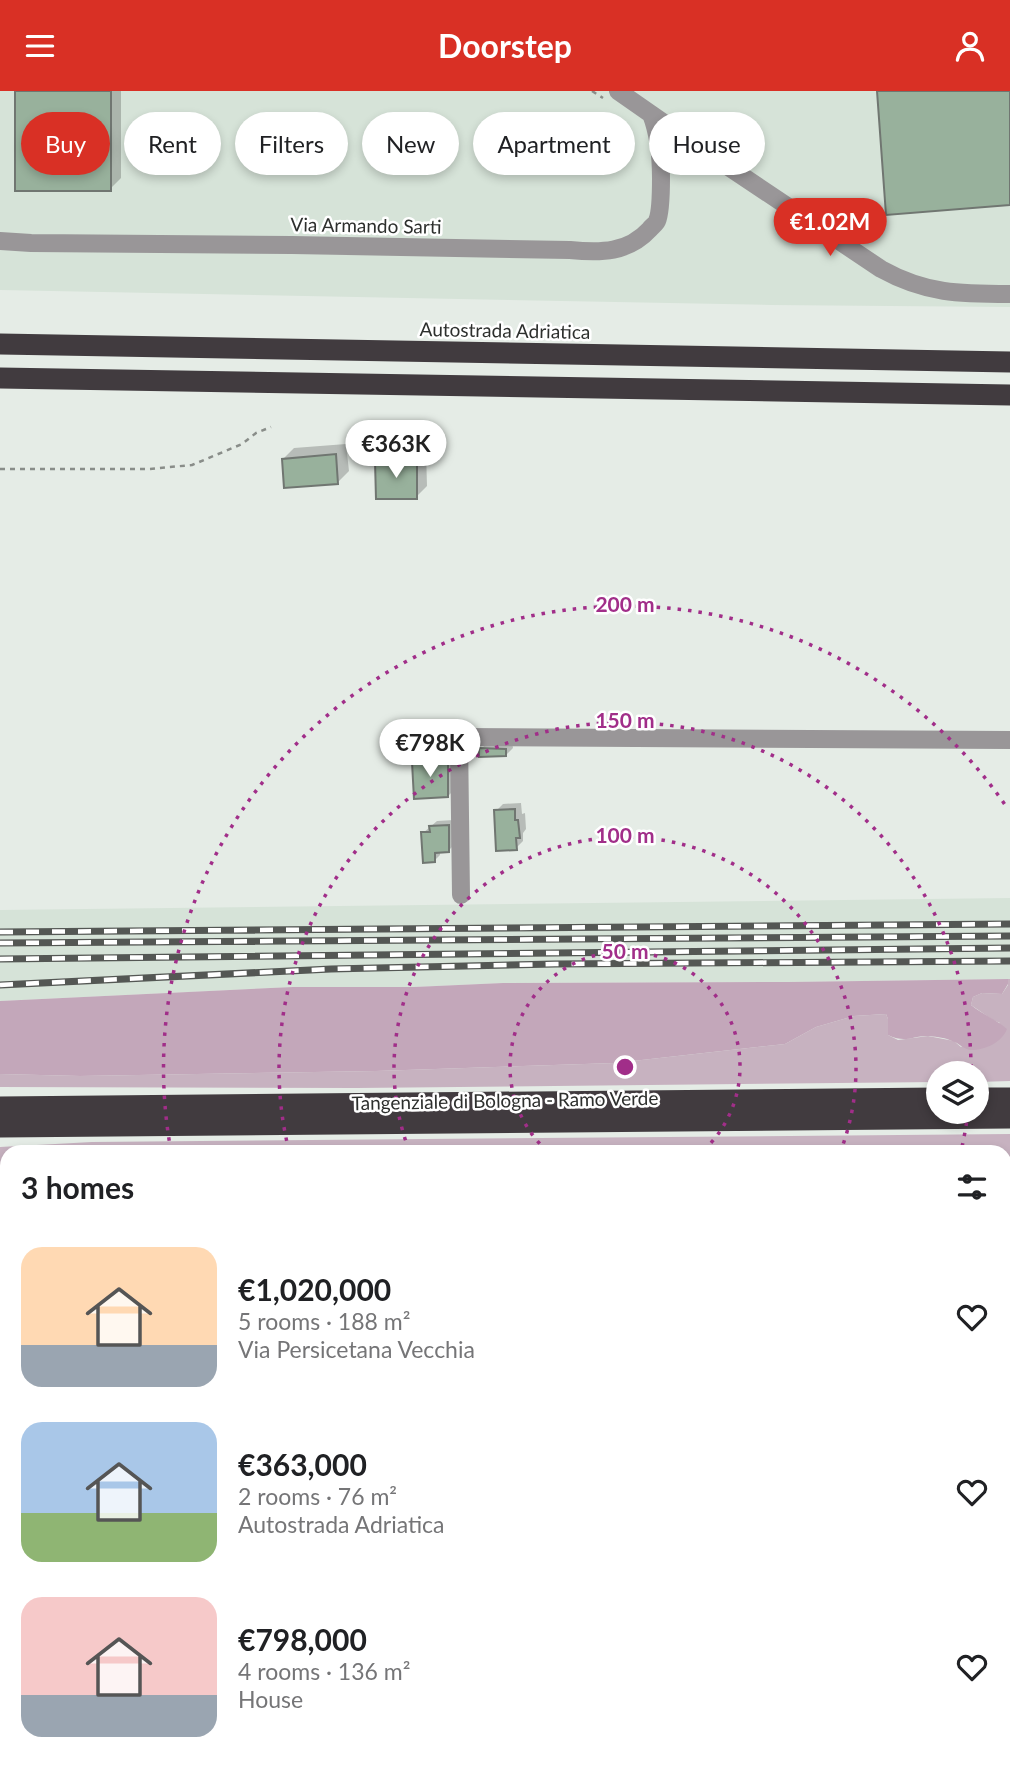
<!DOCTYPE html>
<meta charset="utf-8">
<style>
:root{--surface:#fff;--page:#f6f6f6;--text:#202124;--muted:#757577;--accent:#d93025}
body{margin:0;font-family:Lato,sans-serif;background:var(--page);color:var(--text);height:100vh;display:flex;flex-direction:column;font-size:26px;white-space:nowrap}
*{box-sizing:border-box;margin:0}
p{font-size:23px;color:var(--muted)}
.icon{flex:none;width:38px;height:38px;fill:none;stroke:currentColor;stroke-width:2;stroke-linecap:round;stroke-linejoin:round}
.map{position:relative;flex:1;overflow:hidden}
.details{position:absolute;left:0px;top:1054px;width:1012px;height:625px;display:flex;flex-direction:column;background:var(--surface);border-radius:21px 21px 0 0;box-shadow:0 4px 10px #0003}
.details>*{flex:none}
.guide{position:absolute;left:21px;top:21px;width:970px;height:63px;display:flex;gap:14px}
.controls{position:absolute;left:926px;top:970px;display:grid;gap:14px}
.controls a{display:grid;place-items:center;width:63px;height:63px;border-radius:50%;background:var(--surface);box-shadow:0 4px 10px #0003;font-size:35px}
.price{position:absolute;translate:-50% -60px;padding:0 16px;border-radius:24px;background:#fff;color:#222;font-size:23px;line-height:46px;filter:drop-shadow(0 2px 4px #0008)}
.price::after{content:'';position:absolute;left:50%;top:42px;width:21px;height:16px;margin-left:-10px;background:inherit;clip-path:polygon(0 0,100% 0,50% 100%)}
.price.on{background:var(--accent);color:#fff}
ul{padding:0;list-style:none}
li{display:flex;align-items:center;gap:21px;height:175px;padding:0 21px}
li span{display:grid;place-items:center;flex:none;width:196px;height:140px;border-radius:21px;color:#555}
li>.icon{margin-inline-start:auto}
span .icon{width:84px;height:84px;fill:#fffc;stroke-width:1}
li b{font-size:30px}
h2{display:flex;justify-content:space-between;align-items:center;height:84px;padding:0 21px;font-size:30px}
.chip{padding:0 24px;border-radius:32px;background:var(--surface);box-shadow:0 4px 10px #0003;font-size:24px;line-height:63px}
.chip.on{background:var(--accent);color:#fff}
header{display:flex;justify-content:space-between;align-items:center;height:91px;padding:0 21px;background:var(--accent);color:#fff;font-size:32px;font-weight:700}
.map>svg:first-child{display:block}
.built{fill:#d6e3d8}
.green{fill:#c7b2c0}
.forest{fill:#c3a7ba}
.shadow{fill:#0003}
.building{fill:#98b19c;stroke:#707671;stroke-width:2}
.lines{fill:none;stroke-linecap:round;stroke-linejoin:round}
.path{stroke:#898d89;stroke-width:2.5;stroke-dasharray:5 5;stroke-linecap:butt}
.minor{stroke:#999698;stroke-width:18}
.highway{stroke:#413b3f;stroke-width:21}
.rail-casing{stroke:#545754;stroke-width:7}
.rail{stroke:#fff;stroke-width:4.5;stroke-dasharray:13;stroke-linecap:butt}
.ring{fill:none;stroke:#a12e89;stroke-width:3.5;stroke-dasharray:3.5 7}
.labels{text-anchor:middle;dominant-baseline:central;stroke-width:5;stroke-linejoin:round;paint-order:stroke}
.street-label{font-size:19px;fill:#2d2f2d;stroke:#fff}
.centre{fill:#a12e89;stroke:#fff;stroke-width:3.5}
.ring-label{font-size:21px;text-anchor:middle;font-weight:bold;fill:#a12e89;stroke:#fff;stroke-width:5;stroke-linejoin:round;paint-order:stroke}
</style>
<header><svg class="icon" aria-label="menu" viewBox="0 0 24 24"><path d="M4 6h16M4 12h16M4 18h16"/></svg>Doorstep<svg class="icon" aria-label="person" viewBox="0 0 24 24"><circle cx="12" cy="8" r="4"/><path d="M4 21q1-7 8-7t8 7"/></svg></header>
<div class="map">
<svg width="1010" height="1678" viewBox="0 0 1010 1678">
<rect width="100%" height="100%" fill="#e5ece6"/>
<path class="built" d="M0,0H1010V216L771,214L0,199Z
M1010,807V888L789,891L503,892L414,896H293L0,910V819Z
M225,1671H448V1678H297L296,1672L226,1675Z"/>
<path class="green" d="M1008,888H1010V990L977,991L976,982H938V991L356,997L0,996V983L80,985L376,980L615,972L785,953L816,936L854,925L886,923L888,928V944L898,949L928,945L954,950L961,956L1000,932L993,929L971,914L973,906L982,902L1002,903L1008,894Z
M1010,1043V1173H1004V1060H7V1189L0,1190V1056L92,1051Z
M1005,1206H1010V1678H459V1671H1004Z
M0,1221H7V1261L0,1264Z
M7,1426V1483L0,1465V1429Z
M7,1520V1591L0,1575V1522Z
M409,1671H448V1678H301L409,1674Z
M296,1672L297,1678H121Z"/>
<path class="forest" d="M1008,888V893L1002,903L982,902L973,906L971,914C983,924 996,928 1007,938C1002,951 986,959 971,959C963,958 959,952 952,950C946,947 937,946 930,945C912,944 907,953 888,944V928L886,923L854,925L816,936L785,953L615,972L376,980L80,985L0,983V910L293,896H414L503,892L789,891Z"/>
<path class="shadow" d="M17,0H121V87L110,98Z
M346,353L349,380L338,391L283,368L294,357Z
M388,360H426L427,395L416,406L377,371Z
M488,651H512L513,657L506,664L481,658Z
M454,663L455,698L448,705L414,672L421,665Z
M521,712L522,723L525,722L526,738L523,742V750L516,757L496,720L503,713Z
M454,729V754L448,760H440V764L434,770L423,742L437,730Z
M874,1056V1060H846L850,1057Z
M0,1229L7,1244V1259L0,1266Z
M0,1332L7,1349V1372L0,1378Z
M0,1439L7,1457V1484L0,1489Z
M0,1542L7,1559V1599L0,1601Z
M0,1669L7,1671L34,1678H0Z
M63,1671H77L75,1675L84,1678H66Z"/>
<path class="building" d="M15,0H111V100H15Z
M877,0H1010V114L886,124Z
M336,363L338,393L284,397L282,368Z
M375,370H417V408H376Z
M479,657L506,658V665L479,666Z
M448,669V706L414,708L412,671Z
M515,718V729H518L520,747H516L517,759L496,760L494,719Z
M449,734V761L435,762V771L423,772L421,741H430L429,735Z"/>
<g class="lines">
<path class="path" d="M592,0L603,7
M0,378H149L192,374L242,353L256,342L271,336
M0,1129L7,1132
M1004,1137H1010
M113,1671V1678
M453,1671V1678
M608,1671V1678
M850,1671V1678"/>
<path class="minor" d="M618,0L681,44L881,178C926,203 960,203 1010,203
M0,150L31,152L292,154L570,159C601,162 628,162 650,138C652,135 656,133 657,130C661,121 661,97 661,87C661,65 659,44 651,23
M461,804L459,646L1010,649
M1004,1191H1010
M0,1209L7,1208
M0,1280L7,1277
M0,1393L7,1389
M0,1512L7,1509
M0,1615L7,1612"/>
<path class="highway" d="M0,253L1010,271
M0,287L1010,304
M976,1007H1010
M0,1016L938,1007
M0,1036L1010,1027"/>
<g class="rail-casing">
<path id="rail" d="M0,841L1010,833
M0,852L1010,845
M0,868L1010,857
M0,894L331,878L555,873L1010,870"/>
</g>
<use href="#rail" class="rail"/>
</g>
<g class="ring">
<path d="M547 1060A115 115 0 1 1 703 1060"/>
<path d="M409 1059A231 231 0 1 1 841 1059"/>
<path d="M968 1021A346 346 0 0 1 961 1060M289 1060A346 346 0 1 1 971 979"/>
<path d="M171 1060A462 462 0 0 1 1008 718"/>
</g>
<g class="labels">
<g class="street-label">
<text transform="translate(366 134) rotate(1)">Via Armando Sarti</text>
<text transform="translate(505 239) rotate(1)">Autostrada Adriatica</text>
<text transform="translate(505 1009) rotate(-1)">Tangenziale di Bologna - Ramo Verde</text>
</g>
</g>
<circle cx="625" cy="976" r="10" class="centre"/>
<g class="ring-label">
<text x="625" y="521">200 m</text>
<text x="625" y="637">150 m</text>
<text x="625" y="752">100 m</text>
<text x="625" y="868">50 m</text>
</g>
</svg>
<div class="controls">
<a><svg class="icon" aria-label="layers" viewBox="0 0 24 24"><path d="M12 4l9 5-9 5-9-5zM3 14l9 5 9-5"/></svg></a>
</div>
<b class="price on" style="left:830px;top:167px">€1.02M</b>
<b class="price" style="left:396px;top:389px">€363K</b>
<b class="price" style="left:430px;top:688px">€798K</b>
<div class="guide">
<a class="chip on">Buy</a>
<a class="chip">Rent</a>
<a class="chip">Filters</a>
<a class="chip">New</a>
<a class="chip">Apartment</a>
<a class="chip">House</a>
</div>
<section class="details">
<h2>3 homes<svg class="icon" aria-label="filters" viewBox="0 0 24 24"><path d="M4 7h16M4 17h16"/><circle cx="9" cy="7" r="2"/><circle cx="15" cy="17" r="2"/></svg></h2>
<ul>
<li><span style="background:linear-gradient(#ffd9b3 70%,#9aa5b1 0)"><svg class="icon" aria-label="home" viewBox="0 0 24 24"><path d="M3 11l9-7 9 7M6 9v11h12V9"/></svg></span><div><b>€1,020,000</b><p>5 rooms · 188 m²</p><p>Via Persicetana Vecchia</p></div><svg class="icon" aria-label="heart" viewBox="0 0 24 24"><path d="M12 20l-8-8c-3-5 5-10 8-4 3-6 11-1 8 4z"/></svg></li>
<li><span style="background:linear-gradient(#a9c7e8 65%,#8fb573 0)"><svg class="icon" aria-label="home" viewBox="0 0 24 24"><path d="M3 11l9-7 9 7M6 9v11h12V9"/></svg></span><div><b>€363,000</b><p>2 rooms · 76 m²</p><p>Autostrada Adriatica</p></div><svg class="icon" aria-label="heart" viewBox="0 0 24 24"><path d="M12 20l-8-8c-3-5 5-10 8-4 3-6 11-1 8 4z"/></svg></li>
<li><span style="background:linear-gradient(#f6c9c9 70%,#9aa5b1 0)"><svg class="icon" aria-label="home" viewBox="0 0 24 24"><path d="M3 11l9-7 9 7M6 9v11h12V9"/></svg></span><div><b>€798,000</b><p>4 rooms · 136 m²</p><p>House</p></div><svg class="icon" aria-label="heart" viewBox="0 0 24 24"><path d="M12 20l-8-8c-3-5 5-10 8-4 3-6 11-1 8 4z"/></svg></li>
</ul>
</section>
</div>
